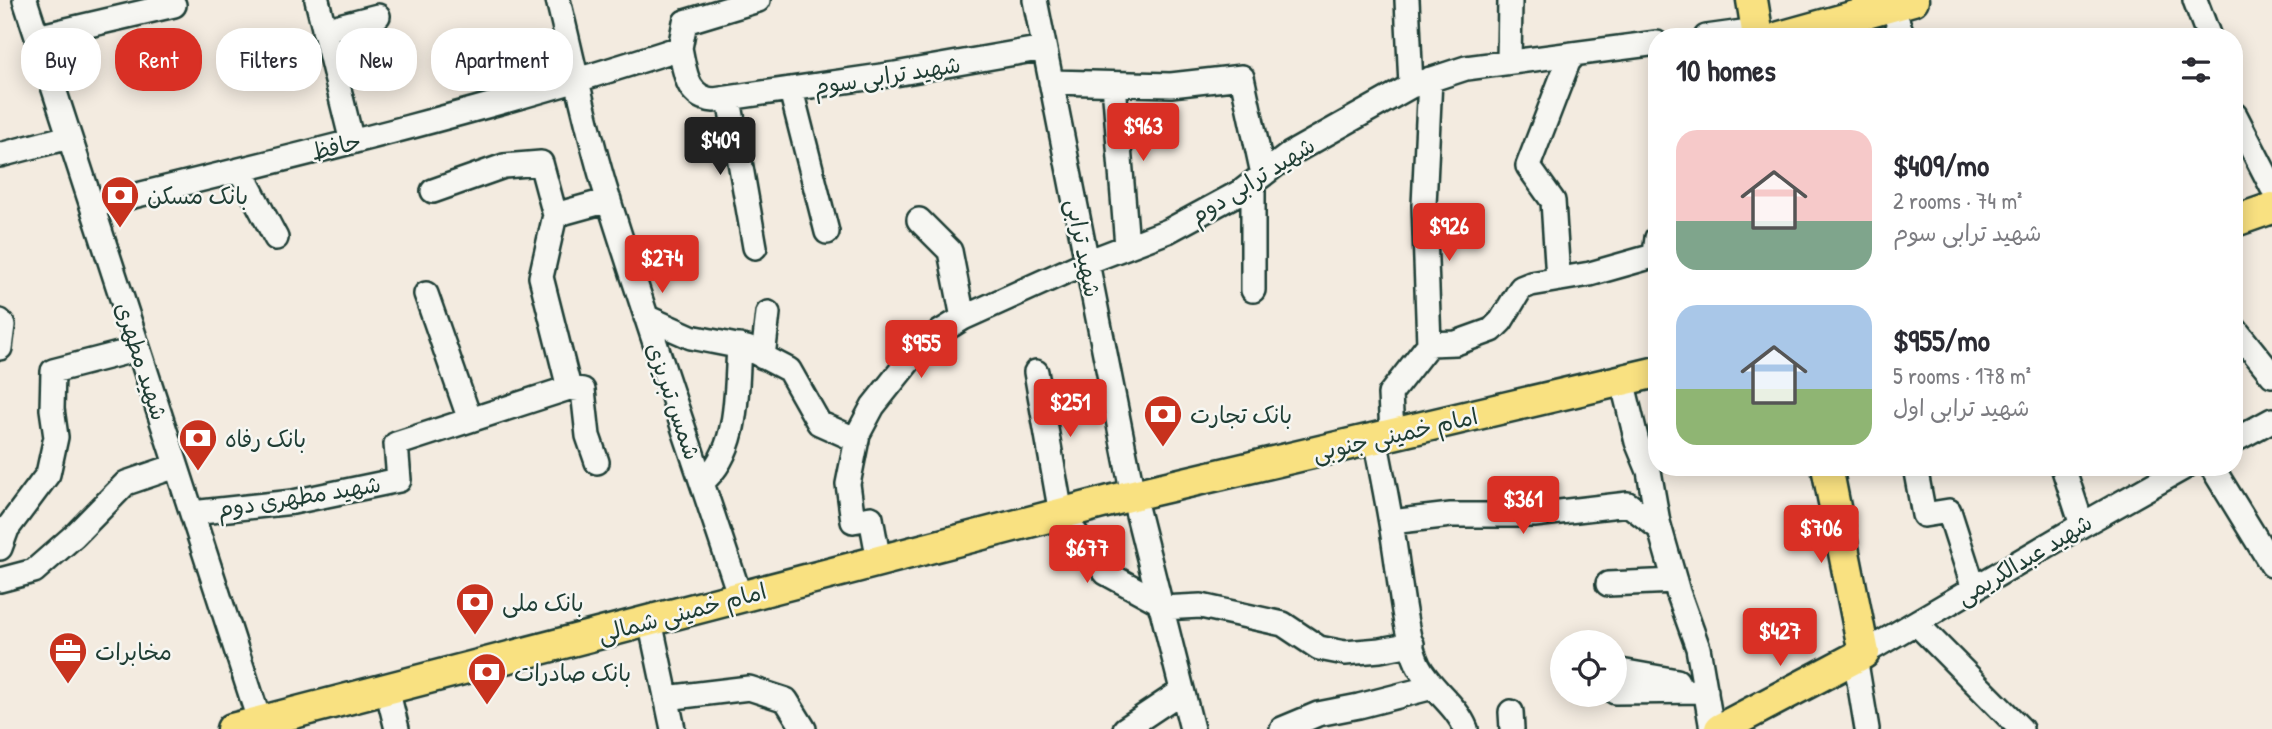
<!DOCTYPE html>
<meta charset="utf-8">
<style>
:root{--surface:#fff;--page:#f7f7f7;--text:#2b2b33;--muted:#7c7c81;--accent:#d93025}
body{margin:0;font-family:"Patrick Hand","Playpen Sans Arabic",sans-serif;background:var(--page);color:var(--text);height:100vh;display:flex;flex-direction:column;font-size:26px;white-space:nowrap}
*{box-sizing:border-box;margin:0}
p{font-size:23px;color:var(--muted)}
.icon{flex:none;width:38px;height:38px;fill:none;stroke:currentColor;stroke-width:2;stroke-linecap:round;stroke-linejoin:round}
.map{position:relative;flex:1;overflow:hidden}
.sheet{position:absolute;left:1648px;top:28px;width:595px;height:448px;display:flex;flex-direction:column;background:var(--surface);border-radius:28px;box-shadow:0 4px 18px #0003}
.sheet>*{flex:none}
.hud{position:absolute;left:21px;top:28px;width:665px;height:63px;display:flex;gap:14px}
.controls{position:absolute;left:1550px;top:630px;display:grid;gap:14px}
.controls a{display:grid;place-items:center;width:77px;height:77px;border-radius:50%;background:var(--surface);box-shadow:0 4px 18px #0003;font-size:35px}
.price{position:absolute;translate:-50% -60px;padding:0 16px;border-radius:7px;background:var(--accent);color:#fff;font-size:23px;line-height:46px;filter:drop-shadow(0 2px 4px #0008)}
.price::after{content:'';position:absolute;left:50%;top:42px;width:21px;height:16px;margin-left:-10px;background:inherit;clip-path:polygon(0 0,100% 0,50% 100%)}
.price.current{background:#222;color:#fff}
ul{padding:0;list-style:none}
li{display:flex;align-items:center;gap:21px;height:175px;padding:0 28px}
li span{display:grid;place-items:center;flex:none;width:196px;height:140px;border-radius:21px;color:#555}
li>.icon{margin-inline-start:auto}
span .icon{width:84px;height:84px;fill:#fffc;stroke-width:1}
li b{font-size:30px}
h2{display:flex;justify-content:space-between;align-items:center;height:84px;padding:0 28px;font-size:30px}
.pill{padding:0 24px;border-radius:28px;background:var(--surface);box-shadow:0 4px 18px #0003;font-size:24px;line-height:63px}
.pill.current{background:var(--accent);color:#fff}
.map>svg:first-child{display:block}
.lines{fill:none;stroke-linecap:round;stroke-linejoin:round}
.minor-casing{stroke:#1f3d34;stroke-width:28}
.major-casing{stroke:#1f3d34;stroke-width:35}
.minor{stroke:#f6f6f2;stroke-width:23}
.major{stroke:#f9e181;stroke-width:30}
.labels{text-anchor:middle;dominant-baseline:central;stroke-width:5;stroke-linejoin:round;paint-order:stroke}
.street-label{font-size:23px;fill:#1f3d34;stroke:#f6f6f2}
.poi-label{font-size:23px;fill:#1f3d34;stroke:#f6f6f2;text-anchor:start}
</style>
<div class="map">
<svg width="2272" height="729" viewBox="0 0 2272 729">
<rect width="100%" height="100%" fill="#f3ebe0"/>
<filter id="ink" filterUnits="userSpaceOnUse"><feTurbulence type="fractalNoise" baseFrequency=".0143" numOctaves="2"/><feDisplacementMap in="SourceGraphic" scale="14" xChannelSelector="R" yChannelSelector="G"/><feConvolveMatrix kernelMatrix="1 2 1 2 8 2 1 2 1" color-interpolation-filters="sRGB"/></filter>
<g filter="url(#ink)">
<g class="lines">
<g class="minor-casing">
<path id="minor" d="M25,0L262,729
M317,0L352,142
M558,0C574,65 587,131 607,195C649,330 696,463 740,597
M1035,0L1133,495L1192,729
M1407,0L1411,86
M2195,0L2209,37
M1892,6L1903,37
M324,30L378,16
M37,37L174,5
M1706,37L1757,30
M680,48L685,22L758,0
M1509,62L1510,0
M1051,82L1171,85L1242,77L1263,174
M1114,84L1127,246
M791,90L827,232
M729,99L755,247
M2235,115L2272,187
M0,155L69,137
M240,170L276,238
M1253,183V290
M433,191L504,166L541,163L555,215
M92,206C289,158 487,111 680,48C685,71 686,98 714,100L895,74L1044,48
M919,220L950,251L963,318
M1558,279L1553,201L1528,166L1568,62L1575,54
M426,294L470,420
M646,317L691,337L747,348L789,370L819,423L857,440
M0,321L3,325L0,348
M2235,329L2272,375
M1429,344L1456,343L1492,330L1501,321L1521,288L1531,284L1590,274L1650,257L1655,254L1657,238
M763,357L768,313
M1036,372L1061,514L1106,573L1159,602
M1622,380L1637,442L1649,471L1658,522L1678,592L1698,648L1712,729
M569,388L541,277L555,215L609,200
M1392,434L1390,394L1429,344L1424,205L1430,79
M1375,438C1382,475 1390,512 1395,549C1400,581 1405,637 1418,665C1430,689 1456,704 1466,729
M2235,440L2272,420
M1915,467L1924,515L1949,511L1974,589
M2063,467L2082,525
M2212,467L2272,565
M702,482C740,451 736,391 739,346
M192,513L293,502L399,480L396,444L569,388L583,390L588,436L597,462
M1391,522L1451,515H1534L1628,504L1659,528
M0,548L7,529L48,474L56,437L52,409L53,371L138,349
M879,561L871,518L853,521L848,484L858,434L873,406L924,342L963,318L1087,262L1168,231L1242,191L1290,154L1411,86L1466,68L1657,43
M0,580L34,571L75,535L126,483L176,466
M1608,584L1675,581
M1161,608L1201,606L1283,624L1319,648L1345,653L1380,650L1412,644
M650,621L673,729
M1916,623L2021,729
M1864,653L2082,525L2185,467
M1855,657L1867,729
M1615,670L1677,681
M387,689L397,729
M1615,692L1706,691
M666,698L749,688L786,700L804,729
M1511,712L1512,729
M1125,729L1182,691
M1282,729L1318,714L1359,706L1433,687"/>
</g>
<g class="major-casing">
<path id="major" d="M1752,0L1758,37
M1780,37L1913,0
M2235,221L2272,208
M232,729L1133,495L1657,372
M1720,729L1864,653L1827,467"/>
</g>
<use href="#minor" class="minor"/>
<use href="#major" class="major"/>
</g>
</g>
<defs>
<g id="bank-pin" transform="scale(2.0125)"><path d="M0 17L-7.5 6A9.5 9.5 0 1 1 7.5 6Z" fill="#c8321e" stroke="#f6f6f2"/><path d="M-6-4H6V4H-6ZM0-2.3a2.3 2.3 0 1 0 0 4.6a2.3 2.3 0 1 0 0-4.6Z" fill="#fff"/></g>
<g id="office-pin" transform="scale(2.0125)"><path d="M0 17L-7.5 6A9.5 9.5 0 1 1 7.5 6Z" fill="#c8321e" stroke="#f6f6f2"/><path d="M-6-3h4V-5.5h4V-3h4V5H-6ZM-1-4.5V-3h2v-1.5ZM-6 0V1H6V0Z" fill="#fff"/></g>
</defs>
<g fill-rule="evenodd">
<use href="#bank-pin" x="120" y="195"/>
<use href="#bank-pin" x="1163" y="414"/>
<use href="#bank-pin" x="198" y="438"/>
<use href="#bank-pin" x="475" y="602"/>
<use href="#office-pin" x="68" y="651"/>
<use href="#bank-pin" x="487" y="672"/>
</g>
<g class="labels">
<g class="street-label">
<text transform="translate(887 75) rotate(-9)">شهید ترابی سوم</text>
<text transform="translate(336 146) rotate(-14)">حافظ</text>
<text transform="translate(1252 180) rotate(-32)">شهید ترابی دوم</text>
<text transform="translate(1084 248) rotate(79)">شهید ترابی</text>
<text transform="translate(142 361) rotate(72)">شهید مطهری</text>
<text transform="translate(674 401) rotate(71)">شمس تبریزی</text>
<text transform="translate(1395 434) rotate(-13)">امام خمینی جنوبی</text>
<text transform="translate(299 496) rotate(-9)">شهید مطهری دوم</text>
<text transform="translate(2024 559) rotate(-31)">شهید عبدالکریمی</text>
<text transform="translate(682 612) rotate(-15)">امام خمینی شمالی</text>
</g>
<g class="poi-label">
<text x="147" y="195">بانک مسکن</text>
<text x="1190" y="414">بانک تجارت</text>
<text x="225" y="438">بانک رفاه</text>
<text x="502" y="602">بانک ملی</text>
<text x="95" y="651">مخابرات</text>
<text x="514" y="672">بانک صادرات</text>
</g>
</g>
</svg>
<div class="controls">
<a><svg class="icon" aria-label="locate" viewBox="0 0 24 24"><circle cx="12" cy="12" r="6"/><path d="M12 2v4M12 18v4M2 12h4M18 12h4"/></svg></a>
</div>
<b class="price" style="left:1143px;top:163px">$963</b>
<b class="price current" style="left:720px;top:177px">$409</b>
<b class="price" style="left:1449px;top:263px">$926</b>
<b class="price" style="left:662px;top:295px">$274</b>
<b class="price" style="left:921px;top:380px">$955</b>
<b class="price" style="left:1070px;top:439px">$251</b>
<b class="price" style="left:1523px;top:536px">$361</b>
<b class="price" style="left:1821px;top:565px">$706</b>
<b class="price" style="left:1087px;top:585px">$677</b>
<b class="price" style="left:1780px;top:668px">$427</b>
<div class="hud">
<a class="pill">Buy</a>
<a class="pill current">Rent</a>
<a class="pill">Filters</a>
<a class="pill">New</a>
<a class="pill">Apartment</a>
</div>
<section class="sheet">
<h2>10 homes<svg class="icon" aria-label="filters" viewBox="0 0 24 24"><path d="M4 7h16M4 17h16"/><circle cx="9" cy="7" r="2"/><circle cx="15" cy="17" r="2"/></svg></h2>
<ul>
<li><span style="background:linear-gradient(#f6c9c9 65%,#7fa58c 0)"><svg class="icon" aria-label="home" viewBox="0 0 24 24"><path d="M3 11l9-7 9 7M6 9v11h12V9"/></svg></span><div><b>$409/mo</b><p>2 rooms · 74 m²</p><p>شهید ترابی سوم</p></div></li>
<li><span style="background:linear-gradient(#a9c7e8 60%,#8fb573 0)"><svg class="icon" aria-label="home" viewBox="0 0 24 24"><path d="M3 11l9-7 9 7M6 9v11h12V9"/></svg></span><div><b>$955/mo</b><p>5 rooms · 178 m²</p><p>شهید ترابی اول</p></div></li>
</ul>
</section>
</div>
